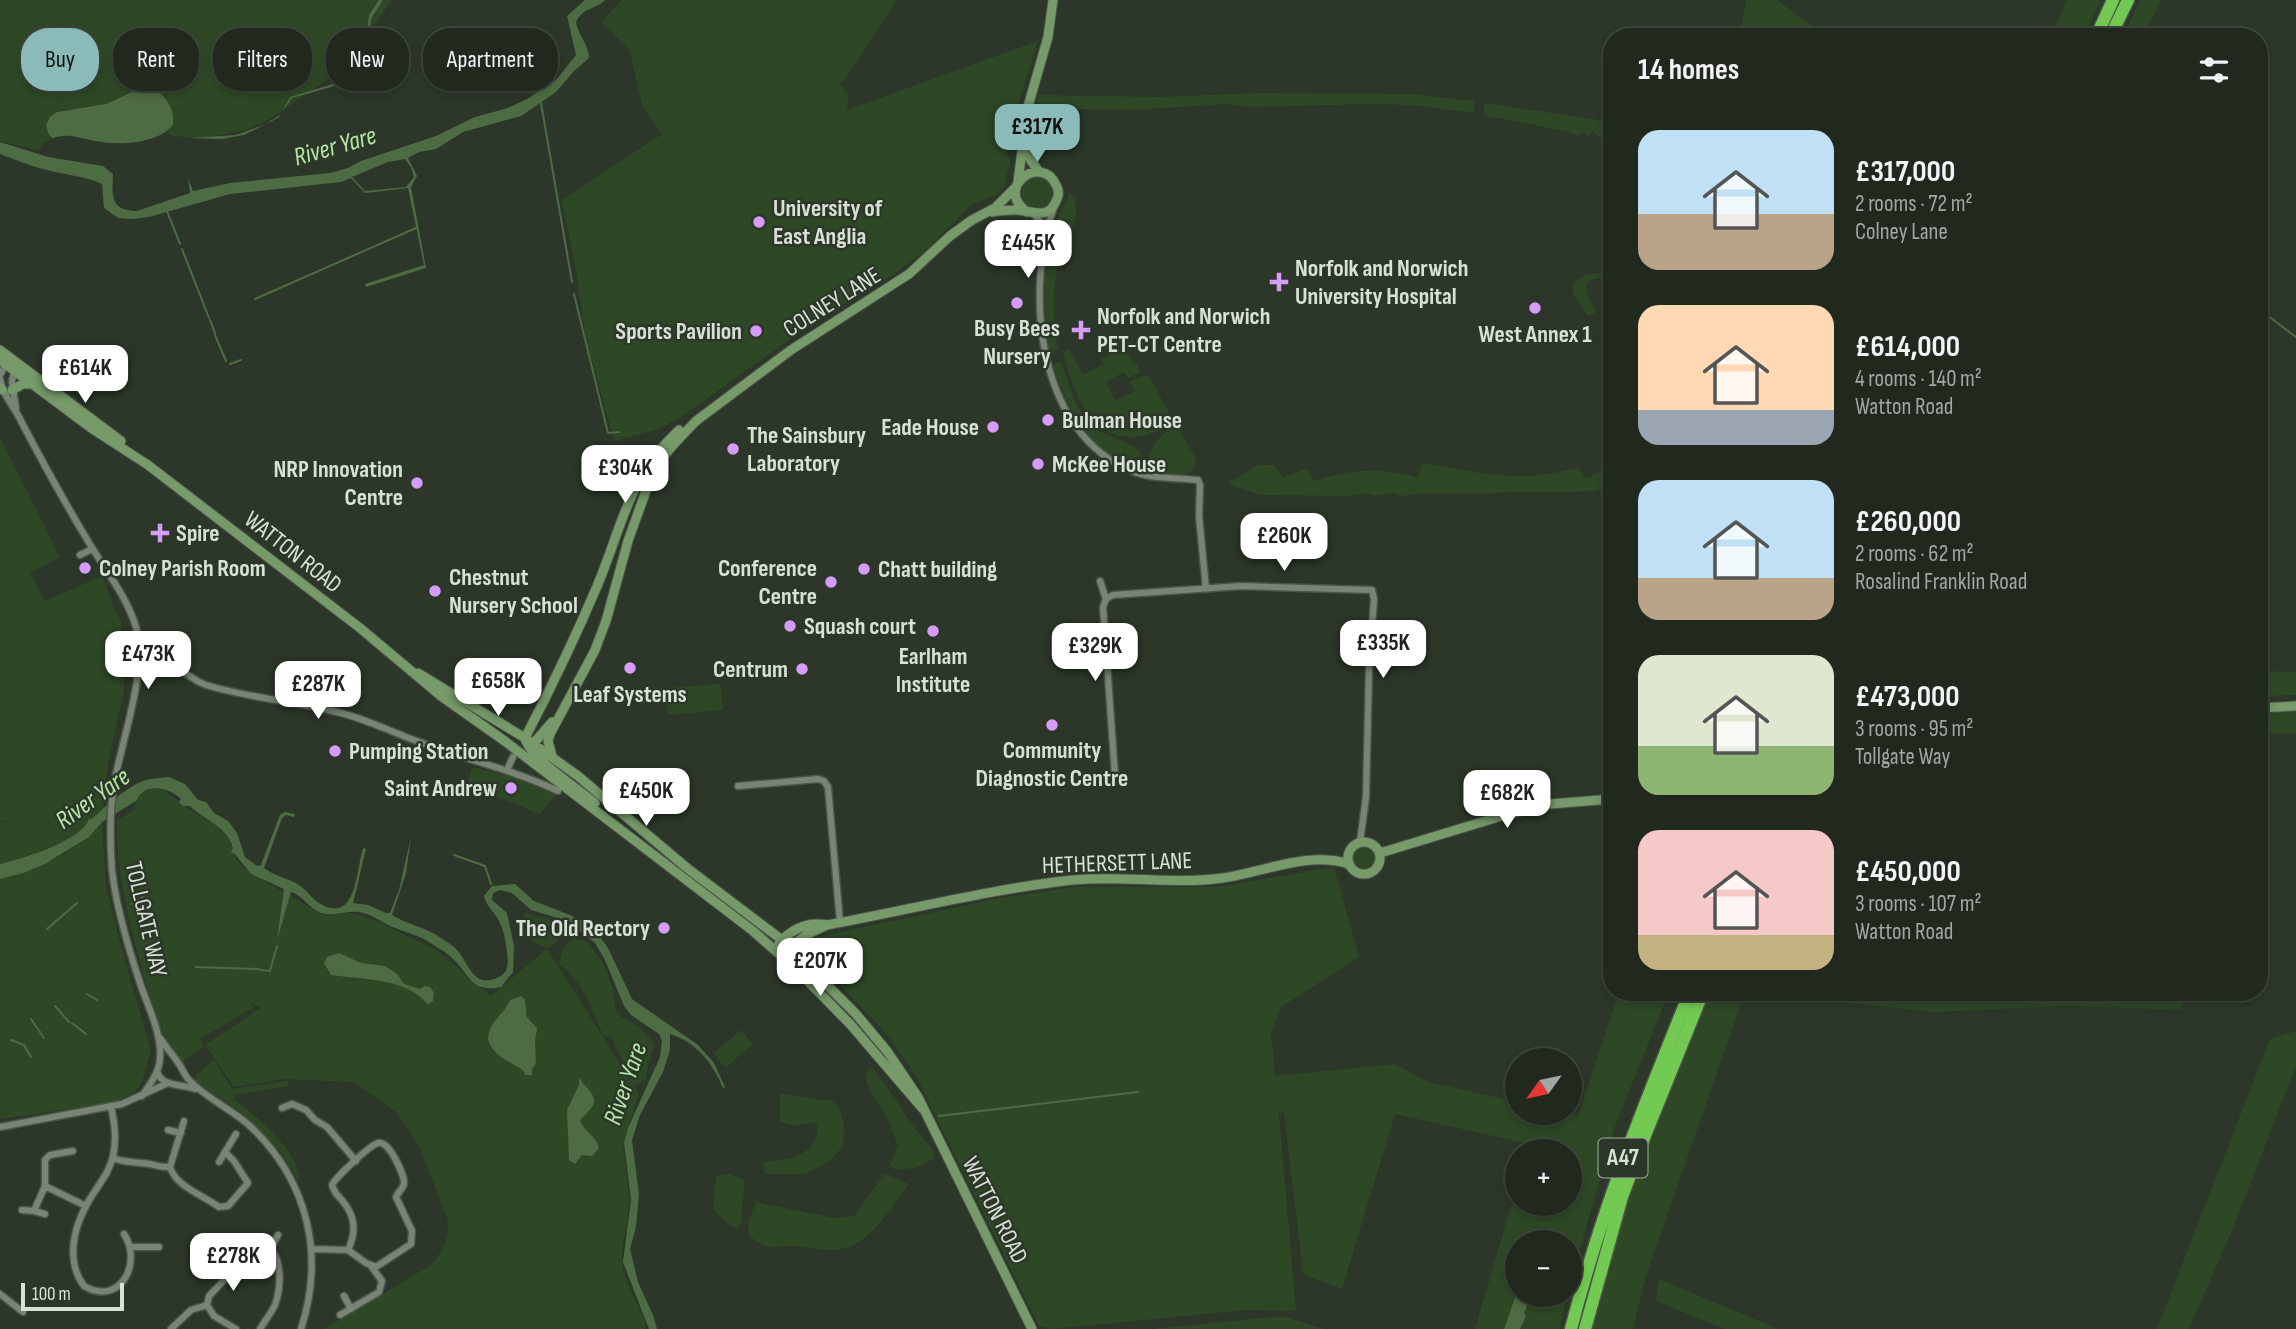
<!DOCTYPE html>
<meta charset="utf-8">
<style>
:root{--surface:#21291f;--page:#293128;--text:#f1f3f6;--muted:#a2a6a4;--line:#3e453d;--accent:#8bbbb9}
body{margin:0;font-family:"Sofia Sans Condensed",sans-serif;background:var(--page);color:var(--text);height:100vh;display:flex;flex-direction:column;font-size:26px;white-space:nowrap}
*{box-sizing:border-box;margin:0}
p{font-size:23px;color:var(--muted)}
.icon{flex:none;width:38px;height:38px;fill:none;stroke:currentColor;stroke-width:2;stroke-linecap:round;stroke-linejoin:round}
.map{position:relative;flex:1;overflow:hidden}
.details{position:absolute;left:1603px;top:28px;width:665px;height:973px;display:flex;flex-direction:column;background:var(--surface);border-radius:28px;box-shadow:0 4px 10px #0003,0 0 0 2px var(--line)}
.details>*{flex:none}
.top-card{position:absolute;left:21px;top:28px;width:665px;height:63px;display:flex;gap:14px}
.needle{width:46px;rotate:237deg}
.tools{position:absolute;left:1505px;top:1048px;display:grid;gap:14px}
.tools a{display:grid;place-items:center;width:77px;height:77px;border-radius:50%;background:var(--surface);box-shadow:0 4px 10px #0003,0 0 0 2px var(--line);font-size:35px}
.scale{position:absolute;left:21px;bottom:18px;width:103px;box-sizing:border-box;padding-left:7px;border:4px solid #d9e0d7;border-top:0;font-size:19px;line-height:24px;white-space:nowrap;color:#d9e0d7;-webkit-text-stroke:5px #2c3729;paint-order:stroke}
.price{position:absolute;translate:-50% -60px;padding:0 16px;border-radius:14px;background:#fff;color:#222;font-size:23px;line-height:46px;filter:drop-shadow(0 2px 4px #0008)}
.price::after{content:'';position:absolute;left:50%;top:42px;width:21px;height:16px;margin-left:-10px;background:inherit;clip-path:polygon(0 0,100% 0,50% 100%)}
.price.selected{background:var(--accent);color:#111}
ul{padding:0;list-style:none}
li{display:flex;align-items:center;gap:21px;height:175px;padding:0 35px}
li span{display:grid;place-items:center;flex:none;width:196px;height:140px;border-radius:21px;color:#555}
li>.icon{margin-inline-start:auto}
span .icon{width:84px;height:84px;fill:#fffc;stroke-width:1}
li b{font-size:30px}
h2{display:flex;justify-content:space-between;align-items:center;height:84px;padding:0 35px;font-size:30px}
.chip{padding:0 24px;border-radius:28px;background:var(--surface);box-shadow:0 4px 10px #0003,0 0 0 2px var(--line);font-size:24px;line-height:63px}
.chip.selected{background:var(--accent);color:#111}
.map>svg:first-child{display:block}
.green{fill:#2e4825}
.water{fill:#4e6c44;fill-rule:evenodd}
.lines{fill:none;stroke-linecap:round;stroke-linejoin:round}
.stream{stroke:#4e6c44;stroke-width:2}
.street-casing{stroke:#4b5448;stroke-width:9}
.secondary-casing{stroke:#4b5448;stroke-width:11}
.highway-casing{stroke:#4b5448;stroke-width:15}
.street{stroke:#788574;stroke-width:6}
.secondary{stroke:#769a6a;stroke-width:9}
.highway{stroke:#73ca53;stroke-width:12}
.poi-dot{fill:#d79bf9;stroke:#2c3729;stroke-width:2.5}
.labels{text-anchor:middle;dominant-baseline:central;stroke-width:5;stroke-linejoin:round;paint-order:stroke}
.shield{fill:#2c3729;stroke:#a5ada3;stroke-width:2}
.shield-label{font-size:23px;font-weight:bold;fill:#d9e0d7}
.poi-label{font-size:24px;font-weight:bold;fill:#d9e0d7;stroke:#2c3729;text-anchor:start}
.street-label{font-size:24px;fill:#d9e0d7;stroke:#2c3729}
.water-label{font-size:26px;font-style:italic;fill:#b5e6a5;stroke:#2c3729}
</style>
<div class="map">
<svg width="2296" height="1329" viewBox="0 0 2296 1329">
<rect width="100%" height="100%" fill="#2c3729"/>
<path class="green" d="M0,0H392L342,70L268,120L243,131L200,138L172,136L167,132L173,125L174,115L122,96L106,104L57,112L49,135L53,138L43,143L39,150L0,141Z
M622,0H897L844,81L839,83L849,95L847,110L1038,41L1005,145L1010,162L1004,187L995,195L972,204L928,248L895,274L817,320L681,417L659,429L614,441L585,335L577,276L562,200L662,134L643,108L629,49L601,22Z
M1746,0H1777L1826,37H1740Z
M2067,0H2101L2084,37H2050Z
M2140,0H2161L2144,37H2123Z
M1259,93L1410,94L1475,101L1474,113L1414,105L1370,104L1248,107L1225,104L1134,110L1081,109L1073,114L1053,106L1038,104L1036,100L1039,95L1160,97Z
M1485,103L1612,122V146L1592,131L1589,136L1582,132L1580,136L1569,132L1483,115Z
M1021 192a16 16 0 1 1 32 0a16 16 0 1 1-32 0Z
M1070,192C1086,214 1067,236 1061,258C1057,268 1055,279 1054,290C1052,310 1055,330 1058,349L1050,353C1044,316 1041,263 1053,227C1058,215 1066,204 1070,192Z
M1610,271L1611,274L1607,277L1589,280C1582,291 1590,299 1595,309V313L1588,316L1573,294L1574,283L1585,275Z
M1124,347L1133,363L1137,364L1140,372L1128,378L1124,372L1106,382L1115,400L1135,391L1130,382L1143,376H1149L1174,422C1164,429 1147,436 1134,437C1086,438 1075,390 1063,353L1069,349L1083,375L1104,364L1101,359Z
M1061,361C1068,382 1075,408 1091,425C1107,442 1148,438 1143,470C1093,456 1067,411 1053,365Z
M1177,426L1196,459C1193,485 1165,475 1147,471C1149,447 1156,437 1177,426Z
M0,438L60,557L30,573L45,601L102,576L115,611L121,621L126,660L124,691L108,763L103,808L91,820L89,818C79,843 25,859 0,864V822H16L0,821Z
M1422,463C1478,473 1524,484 1579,467L1586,479L1610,466L1612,491L1416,494L1402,496L1394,493L1375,496L1365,493L1349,496L1261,495L1235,487L1229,482L1259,465H1275L1283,478L1308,468L1313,481C1353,469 1378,467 1418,478Z
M2259,671L2296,672V695L2259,696Z
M720,684L723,710L668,715L665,688Z
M2296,712V734L2259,733V714Z
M472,767L520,779L556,795L540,814L467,785Z
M149,789H162L190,810L217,826L229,839L237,861L249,872L323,915L353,913L381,923L436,950L491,996L547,949L628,1076C625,1061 616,1051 612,1037L603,1035C590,1007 585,983 559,964L563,948L573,939L584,940C608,962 612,983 617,1014L640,1028L655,1044L648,1066L646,1080L634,1086L639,1093L623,1144L630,1201L622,1252L623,1273L645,1321V1329H324L431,1265C442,1253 450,1237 448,1220L419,1146L397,1113L354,1082L285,1079L234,1087L205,1045L261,1008L250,1002L254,1007L200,1039L204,1047L182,1062C159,1035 152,1003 142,969C128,919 116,872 117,820L134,810L138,796Z
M102,822L106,886L125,961L151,1050L143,1079L135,1092L112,1103L0,1119V879C38,870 77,852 102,822Z
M1351 858a13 13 0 1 1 26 0a13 13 0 1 1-26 0Z
M1334,867L1359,957L1281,1007L1271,1033L1275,1076L1394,1064L1429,1082L1517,1102V1113H1564L1578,1116L1619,992H1669L1615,1126L1570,1285V1242H1517V1295H1567L1560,1329H1475L1517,1186V1204H1570V1152L1527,1151L1529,1144L1395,1114L1342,1289L1303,1274L1284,1112L1279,1114L1296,1311L1246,1310L1052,1329L1039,1326L915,1074L884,1031L809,953L808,948L811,942L818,937L1000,898L1075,887H1216Z
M526,911C534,918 540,916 549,919C556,922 558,926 565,927L563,936L549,948C530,944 516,932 526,911Z
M1745,992H2182L2183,1010L2067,1006L1934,1012Z
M1704,997L1741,1004L1646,1276L1633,1329H1591L1618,1227Z
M741,1030L753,1044L725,1068L713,1053Z
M2296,1031V1066L2233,1228L2189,1329H2157L2270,1039Z
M214,1060L232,1089L288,1081V1086L235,1095L233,1099C255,1114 298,1151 300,1179L298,1180L279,1150L243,1114L192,1079Z
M868,1068L873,1069C895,1094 909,1125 933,1149V1158C924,1168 908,1169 895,1170L890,1164L898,1146C894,1135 890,1124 885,1114C877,1098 861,1087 868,1068Z
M780,1094L832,1101L840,1109L844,1125L843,1146L831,1160L806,1174H765L763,1162C788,1160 821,1156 817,1123C804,1122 792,1129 780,1121Z
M730,1174L745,1180L741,1221L737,1229L725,1222L713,1208L716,1176Z
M884,1174L909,1184C889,1210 868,1249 833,1250C820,1250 807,1246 794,1246C770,1245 769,1253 749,1235L748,1223L756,1202L834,1218L854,1216Z
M1659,1279L1778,1329H1725L1656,1301Z
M1283,1316L1324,1329H1152Z"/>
<path class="water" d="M379,0H383L371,19L369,40L362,51L357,65L335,86L292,98L278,118L244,135L222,139L188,138L236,135L266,124L281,114L290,97L333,84L355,65L358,50L366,38L369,15Z
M585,0H605C595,10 583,7 576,22C578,35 589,45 589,58L574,71L556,92L521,116L463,132L436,149L419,152L408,158L417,176L411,187L426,268L366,287L365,284L424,265L408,188L365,193L351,178L341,182L230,194L149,217L133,219L118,218L104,208L102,184C83,175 63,175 43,169C28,165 14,159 0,154V142L48,157L103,166L113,174C112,195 110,211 137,211L190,193L188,178L193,191L230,183L330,173L348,168L361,161L436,136L475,117L508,108L527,99L556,80L576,55L567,16ZM405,159L411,167L414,177L406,187L365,191L352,177L388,162Z
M154,88C167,98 175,109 173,125C157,145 114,146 90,140C76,137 67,133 53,138L49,135L46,125L50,117L57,112L106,104L132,92Z
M169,777L185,784L198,800L206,802L214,813L228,821L237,833L245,857L257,866L261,865L280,815L285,812L295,814L294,817L286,815L282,818L264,868C274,876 288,878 299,885C307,890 311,898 319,903C357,926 356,870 363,848L366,849L353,903L368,905L386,913H390L399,890L411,837L406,873L392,915C408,925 426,927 441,938C447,942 454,946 458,951C469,965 474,988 497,978C505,975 508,968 508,961C507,950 505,933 500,923C496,913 486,907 484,896L492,886L515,884L534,901L570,915L593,927L608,948L632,999L698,1045L714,1063L725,1087L723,1088C713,1063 696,1042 670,1034V1050L663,1072L640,1115L632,1140L639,1194L636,1227L630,1249L638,1282L653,1315L657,1329H649L623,1262L631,1200L624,1142L628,1128L660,1057L662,1041L659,1034L631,1015L624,1006L605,960L595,943L584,934L554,917L531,910L512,893L500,890L493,893L492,900L507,913L514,946L513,972L501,987C471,993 471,976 454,960C448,953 440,949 432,944C418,934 403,932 388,925C378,920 370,913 358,912C346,910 334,917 321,913C308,908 304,896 291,892L277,940L284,889L251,874L234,853H231L233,848C227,826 205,821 190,806H183L179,802L181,799C170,788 145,781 136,801L102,822L89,837L45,864L23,873L0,879V864C22,859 83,841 89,818L91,820C103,808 130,784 146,780C154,778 162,778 169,777Z
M339,953L361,963L385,966L397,974L404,984L420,989L425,986L430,987L434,993L433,1001L428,1004C404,977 363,980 331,975L324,963L327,957Z
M521,996L525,1000C528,1020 522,1012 537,1028L535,1042L536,1063L532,1069V1075H525L524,1071C509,1060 494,1058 488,1039C489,1021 503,1016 510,1000Z
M579,1077C583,1087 600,1095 592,1107C588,1113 583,1116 580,1121C584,1132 596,1135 599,1148L592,1156L582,1155L575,1164L569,1160L567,1110L579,1085Z
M1516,1295L1523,1297L1526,1295L1529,1300L1524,1314L1526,1316L1520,1329H1504Z"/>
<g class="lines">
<path class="stream" d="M541,103L572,282
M167,211L180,244
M182,249L209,318
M574,294L608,433L619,432
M255,299L416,228
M2259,309L2296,337
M210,320L215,333
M215,335L226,361
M230,364L241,360
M454,855L485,866L491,884
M128,876L135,874L142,869
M132,904L137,903L147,891
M47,929L77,903
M196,967L259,969
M261,970L270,971L277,946
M87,994L97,1000
M55,1006L69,1022
M31,1019L44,1038
M72,1023L86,1034
M11,1040L24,1045L31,1057
M939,1116L1138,1092"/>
<g class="street-casing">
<path id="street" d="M1054,207C1025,289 1036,426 1125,468C1149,480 1172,477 1198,480L1200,485L1199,516L1206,589
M1034,214L1042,224L1045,234
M15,368L12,381L16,409
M0,375L6,364L9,362
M0,379C3,396 14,406 21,421C43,463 66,505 91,546C106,571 126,596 135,624C150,666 121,741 114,785C109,813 110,842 112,870C116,908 128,947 140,983C148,1007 162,1033 160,1059C159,1073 149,1086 142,1096
M80,555L92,549
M1100,581L1106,599L1103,607L1115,775
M1106,599L1113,595L1241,586L1372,590L1374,599L1369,670L1366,797L1360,842
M139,645C164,645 180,676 206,685C248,698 294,701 337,712C367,719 393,733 422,743C467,760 514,770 558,791
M507,770L513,757
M738,786L818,779L824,781L828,787L840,922
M160,1038C166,1047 173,1055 179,1064C183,1070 185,1077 191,1082C209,1100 233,1110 251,1127C308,1181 325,1255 301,1329
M157,1071C161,1087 181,1084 196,1089
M111,1107C115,1124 117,1139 113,1156C109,1175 96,1187 87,1204C73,1229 66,1262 84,1286C120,1307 143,1263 124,1234
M282,1108L292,1104L306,1110L315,1120L327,1127L356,1161
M0,1127L122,1104L168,1083
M168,1130L181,1133
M73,1151L50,1155L45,1160V1186L86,1206
M113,1158C123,1162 131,1162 141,1163C152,1163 159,1168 170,1167C176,1187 203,1195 219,1207L228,1206L248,1183L234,1161L225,1152L236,1134
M219,1162L225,1152
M170,1167L184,1121
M22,1210L34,1211L45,1186
M34,1211L45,1214
M130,1247H159
M271,1248L278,1235
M312,1249L348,1250L366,1263L376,1267L411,1244L412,1231L396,1197C398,1192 404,1188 404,1183C404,1174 389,1140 378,1143C369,1146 337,1176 332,1185C334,1192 337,1195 342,1200C355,1216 357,1231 348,1250
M0,1294L23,1312
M344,1296L351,1309
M340,1315L379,1292L382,1281L371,1266
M171,1329L191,1310L207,1305
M236,1329L214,1316L207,1305L209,1296L250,1253L263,1246C284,1251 281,1288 275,1305C271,1313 265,1321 260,1329"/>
</g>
<g class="secondary-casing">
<path id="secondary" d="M1025,147L1030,159L1039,172
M1018,182L1027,110L1048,37L1053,0
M992,212C999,211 1006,210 1013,210C1029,209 1048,222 1056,201C1059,196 1059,190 1056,185C1042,153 993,187 1027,212
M0,350L121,441
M0,360L91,428L148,465L360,628L441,696L506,742L753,931L794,967L850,1024L923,1109
M0,387L2,390
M12,390L23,384H32
M418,673L525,738L578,776L687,868L782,940L856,1014L887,1051L918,1097L1032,1329
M2259,708L2296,706
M525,738C551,688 576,636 598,584C623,524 628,477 679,430
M525,738C529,757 578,789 595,803
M533,744L552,722
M552,756L548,741L550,734L595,650L606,621L628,541L647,488L663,457L675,443L696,421L791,350L909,274L950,236L972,220L995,208L1016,187
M1348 858a16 16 0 1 1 32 0a16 16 0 1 1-32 0Z
M1380,853L1505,815L1550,804L1612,799
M779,943C792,929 807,921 827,925C909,910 990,889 1073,880C1123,875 1173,885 1223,878C1264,872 1307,851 1349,864
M787,950L806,935L827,925"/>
</g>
<g class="highway-casing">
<path id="highway" d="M2096,37L2113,0
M2110,37L2128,0
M1571,1329C1601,1211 1644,1105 1690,992
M1585,1329L1622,1197L1642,1143L1703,992"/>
</g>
<use href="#street" class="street"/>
<use href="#secondary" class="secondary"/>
<use href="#highway" class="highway"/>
</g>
<g class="poi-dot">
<circle cx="759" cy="222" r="7"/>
<path d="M1275.5 271.5h7v7h7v7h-7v7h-7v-7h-7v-7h7z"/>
<circle cx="1017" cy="303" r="7"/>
<circle cx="1535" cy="308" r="7"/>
<path d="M1077.5 319.5h7v7h7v7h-7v7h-7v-7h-7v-7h7z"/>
<circle cx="756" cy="331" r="7"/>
<circle cx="1048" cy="420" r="7"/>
<circle cx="993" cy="427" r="7"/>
<circle cx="733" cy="449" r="7"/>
<circle cx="1038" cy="464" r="7"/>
<circle cx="417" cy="483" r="7"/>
<path d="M156.5 522.5h7v7h7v7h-7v7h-7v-7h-7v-7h7z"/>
<circle cx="85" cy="568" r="7"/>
<circle cx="864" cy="569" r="7"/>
<circle cx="831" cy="582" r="7"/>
<circle cx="435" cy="591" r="7"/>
<circle cx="790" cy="626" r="7"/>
<circle cx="933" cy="631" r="7"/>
<circle cx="630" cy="668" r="7"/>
<circle cx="802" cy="669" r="7"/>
<circle cx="1052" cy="725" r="7"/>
<circle cx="335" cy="751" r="7"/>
<circle cx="511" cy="788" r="7"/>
<circle cx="664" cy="928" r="7"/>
</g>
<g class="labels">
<rect class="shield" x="1598.5" y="1138.5" width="49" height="39" rx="5"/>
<g class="shield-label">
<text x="1623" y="1158">A47</text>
</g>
<g class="poi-label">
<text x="773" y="208">University of<tspan x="773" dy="28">East Anglia</tspan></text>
<text x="1295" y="268">Norfolk and Norwich<tspan x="1295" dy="28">University Hospital</tspan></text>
<text x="1097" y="316">Norfolk and Norwich<tspan x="1097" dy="28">PET-CT Centre</tspan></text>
<text x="1017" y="328" text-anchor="middle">Busy Bees<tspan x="1017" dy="28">Nursery</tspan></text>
<text x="742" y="331" text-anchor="end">Sports Pavilion</text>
<text x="1535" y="334" text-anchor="middle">West Annex 1</text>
<text x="1062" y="420">Bulman House</text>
<text x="979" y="427" text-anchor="end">Eade House</text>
<text x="747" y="435">The Sainsbury<tspan x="747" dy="28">Laboratory</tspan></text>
<text x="1052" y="464">McKee House</text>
<text x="403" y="469" text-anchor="end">NRP Innovation<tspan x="403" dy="28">Centre</tspan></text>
<text x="176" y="533">Spire</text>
<text x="99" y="568">Colney Parish Room</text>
<text x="817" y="568" text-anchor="end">Conference<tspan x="817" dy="28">Centre</tspan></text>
<text x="878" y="569">Chatt building</text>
<text x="449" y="577">Chestnut<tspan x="449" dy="28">Nursery School</tspan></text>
<text x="804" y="626">Squash court</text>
<text x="933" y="656" text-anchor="middle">Earlham<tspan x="933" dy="28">Institute</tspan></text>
<text x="788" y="669" text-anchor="end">Centrum</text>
<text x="630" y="694" text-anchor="middle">Leaf Systems</text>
<text x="1052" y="750" text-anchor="middle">Community<tspan x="1052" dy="28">Diagnostic Centre</tspan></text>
<text x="349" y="751">Pumping Station</text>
<text x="497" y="788" text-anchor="end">Saint Andrew</text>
<text x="650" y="928" text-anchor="end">The Old Rectory</text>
</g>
<g class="street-label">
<text transform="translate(832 302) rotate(-32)">COLNEY LANE</text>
<text transform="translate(293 552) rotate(38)">WATTON ROAD</text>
<text transform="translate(1117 863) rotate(-2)">HETHERSETT LANE</text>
<text transform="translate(146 919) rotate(77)">TOLLGATE WAY</text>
<text transform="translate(995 1210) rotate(63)">WATTON ROAD</text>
</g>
<g class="water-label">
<text transform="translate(335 147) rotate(-16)">River Yare</text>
<text transform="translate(93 799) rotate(-36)">River Yare</text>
<text transform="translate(626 1084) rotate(-71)">River Yare</text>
</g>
</g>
</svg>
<div class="tools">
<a><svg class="needle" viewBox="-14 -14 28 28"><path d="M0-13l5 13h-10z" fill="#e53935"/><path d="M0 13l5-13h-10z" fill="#a2a6a4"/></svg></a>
<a>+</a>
<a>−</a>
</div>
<div class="scale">100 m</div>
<b class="price selected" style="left:1037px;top:164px">£317K</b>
<b class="price" style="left:1028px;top:280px">£445K</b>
<b class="price" style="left:85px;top:405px">£614K</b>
<b class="price" style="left:625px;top:505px">£304K</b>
<b class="price" style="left:1284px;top:573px">£260K</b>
<b class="price" style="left:1383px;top:680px">£335K</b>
<b class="price" style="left:1095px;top:683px">£329K</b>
<b class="price" style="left:148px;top:691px">£473K</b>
<b class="price" style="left:498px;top:718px">£658K</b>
<b class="price" style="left:318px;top:721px">£287K</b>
<b class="price" style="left:646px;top:828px">£450K</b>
<b class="price" style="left:1507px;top:830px">£682K</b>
<b class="price" style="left:820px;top:998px">£207K</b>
<b class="price" style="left:233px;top:1293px">£278K</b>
<div class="top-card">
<a class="chip selected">Buy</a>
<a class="chip">Rent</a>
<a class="chip">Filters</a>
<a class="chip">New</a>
<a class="chip">Apartment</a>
</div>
<section class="details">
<h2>14 homes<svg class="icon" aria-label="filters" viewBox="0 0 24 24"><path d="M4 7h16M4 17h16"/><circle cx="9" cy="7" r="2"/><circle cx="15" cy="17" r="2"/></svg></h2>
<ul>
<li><span style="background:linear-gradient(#bfe0f5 60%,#b9a48a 0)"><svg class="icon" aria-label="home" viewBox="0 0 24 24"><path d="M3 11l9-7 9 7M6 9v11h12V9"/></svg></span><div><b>£317,000</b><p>2 rooms · 72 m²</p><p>Colney Lane</p></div></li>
<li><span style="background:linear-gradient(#ffd9b3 75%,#9aa5b1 0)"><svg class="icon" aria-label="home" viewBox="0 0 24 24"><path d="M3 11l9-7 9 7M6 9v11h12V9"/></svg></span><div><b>£614,000</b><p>4 rooms · 140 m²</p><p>Watton Road</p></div></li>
<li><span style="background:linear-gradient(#bfe0f5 70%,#b9a48a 0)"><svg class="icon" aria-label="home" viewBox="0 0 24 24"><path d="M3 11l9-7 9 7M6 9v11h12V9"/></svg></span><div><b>£260,000</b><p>2 rooms · 62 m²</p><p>Rosalind Franklin Road</p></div></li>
<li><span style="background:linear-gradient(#dfe7d0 65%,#8fb573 0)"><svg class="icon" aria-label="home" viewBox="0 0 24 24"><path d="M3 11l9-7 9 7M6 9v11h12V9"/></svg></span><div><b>£473,000</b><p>3 rooms · 95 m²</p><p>Tollgate Way</p></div></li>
<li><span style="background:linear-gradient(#f6c9c9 75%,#c2b280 0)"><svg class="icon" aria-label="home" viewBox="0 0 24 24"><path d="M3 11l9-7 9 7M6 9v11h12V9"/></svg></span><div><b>£450,000</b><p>3 rooms · 107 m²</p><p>Watton Road</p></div></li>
</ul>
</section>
</div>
